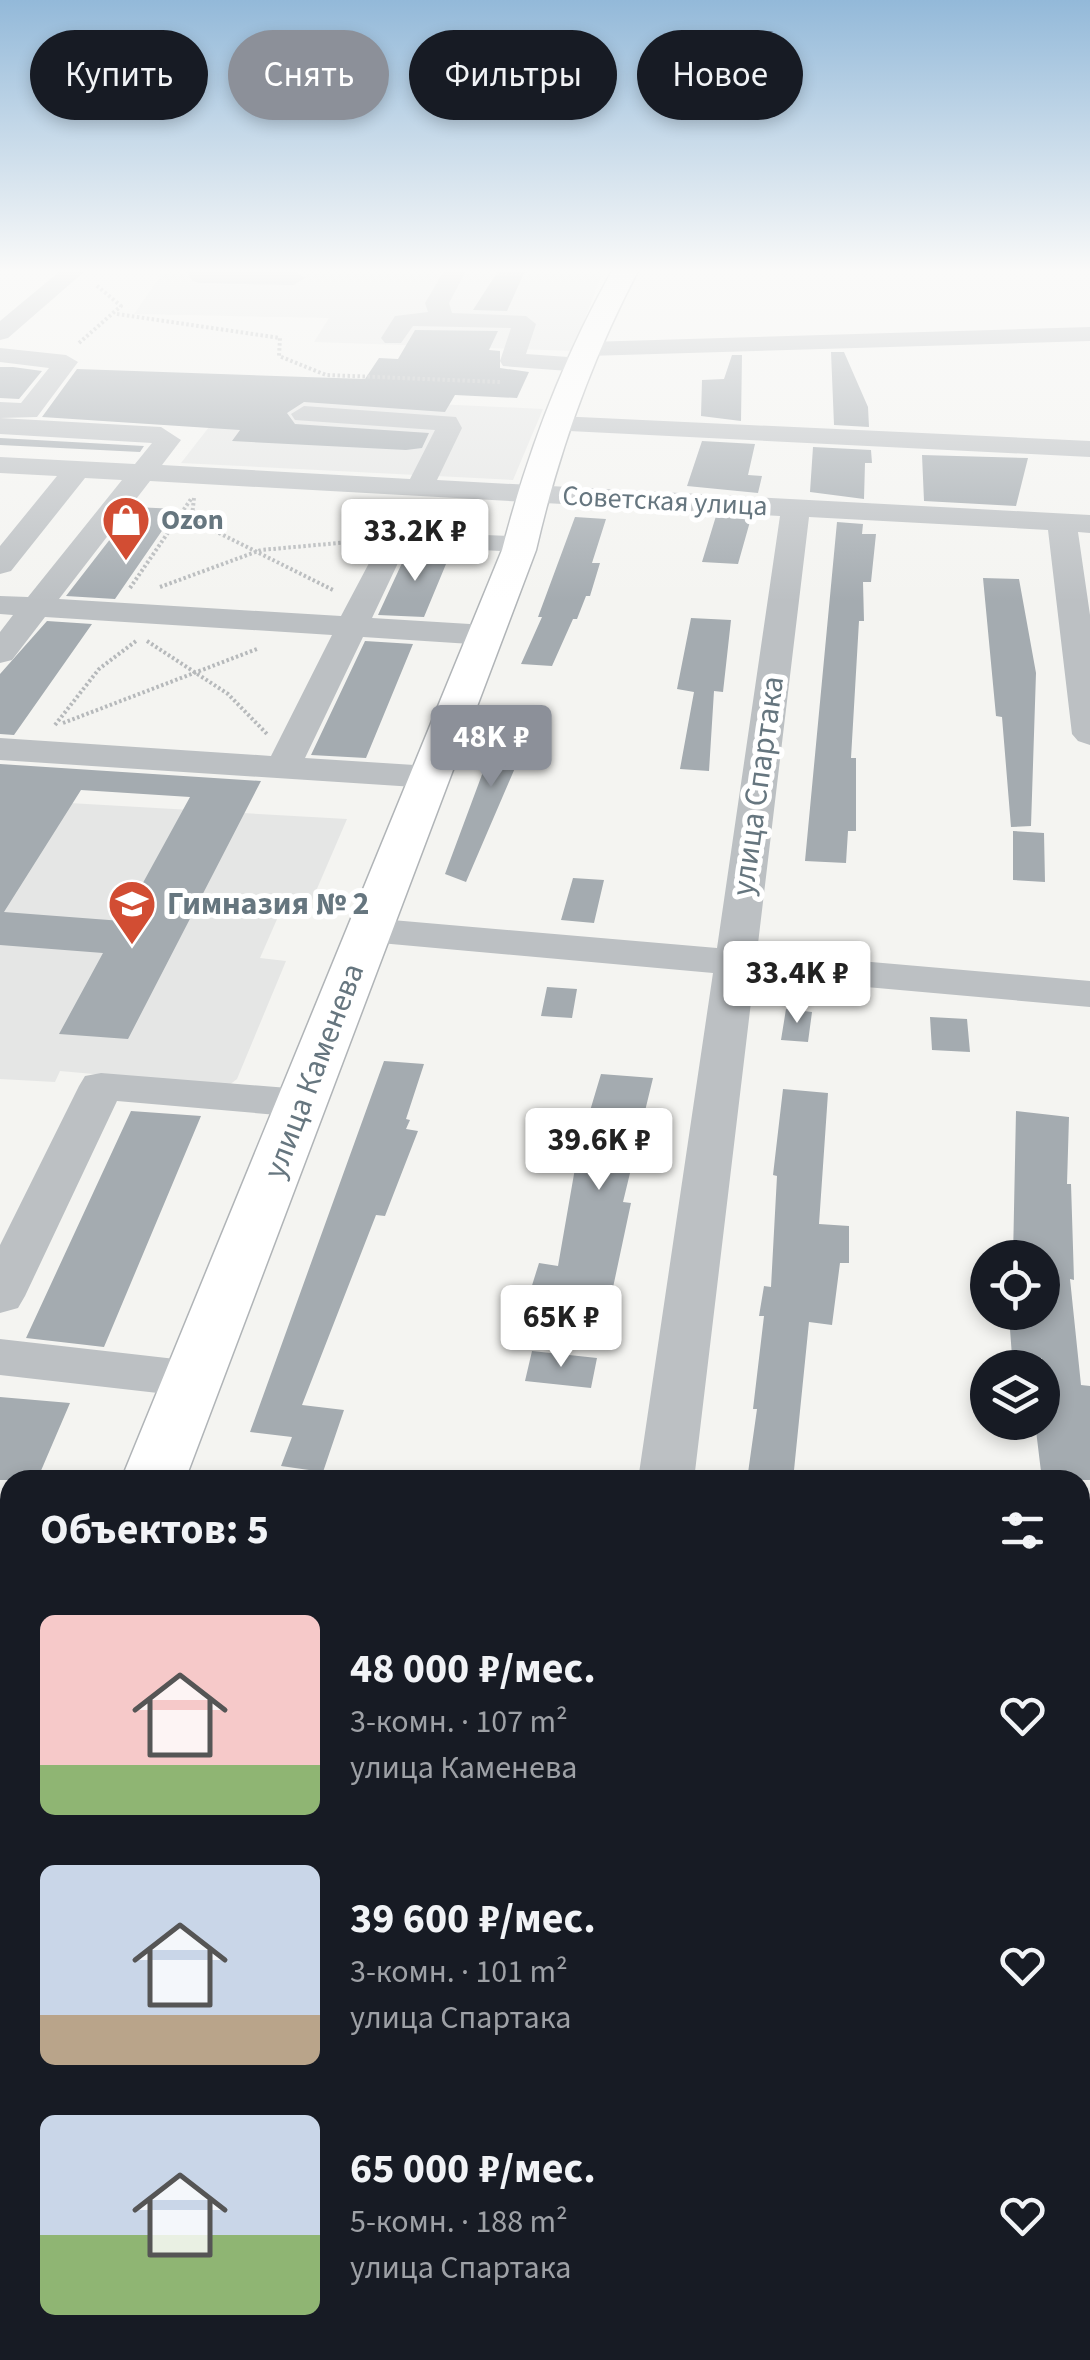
<!DOCTYPE html>
<html lang="ru">
<meta charset="utf-8">
<style>
:root{--surface:#171b24;--page:#242831;--text:#f1f3f6;--muted:#9ea1a6;--accent:#8c9099}
body{margin:0;font-family:"Source Sans 3",sans-serif;background:var(--page);color:var(--text);height:100vh;display:flex;flex-direction:column;font-size:38px;white-space:nowrap}
*{box-sizing:border-box;margin:0}
p{font-size:32px;color:var(--muted)}
.icon{flex:none;width:55px;height:55px;fill:none;stroke:currentColor;stroke-width:2;stroke-linecap:round;stroke-linejoin:round}
.map{position:relative;flex:1;overflow:hidden}
.drawer{position:absolute;left:0px;top:1470px;width:1090px;height:890px;display:flex;flex-direction:column;background:var(--surface);border-radius:30px 30px 0 0;box-shadow:0 5px 15px #0003}
.drawer>*{flex:none}
.banner{position:absolute;left:30px;top:30px;width:1030px;height:90px;display:flex;gap:20px}
.fabs{position:absolute;left:970px;top:1240px;display:grid;gap:20px}
.fabs a{display:grid;place-items:center;width:90px;height:90px;border-radius:50%;background:var(--surface);box-shadow:0 5px 15px #0003;font-size:50px}
.price{position:absolute;translate:-50% -85px;padding:0 22px;border-radius:10px;background:#fff;color:#222;font-size:32px;line-height:65px;filter:drop-shadow(0 2px 5px #0008)}
.price::after{content:'';position:absolute;left:50%;top:60px;width:30px;height:22px;margin-left:-15px;background:inherit;clip-path:polygon(0 0,100% 0,50% 100%)}
.price.on{background:var(--accent);color:#fff}
ul{padding:0;list-style:none}
li{display:flex;align-items:center;gap:30px;height:250px;padding:0 40px}
li span{display:grid;place-items:center;flex:none;width:280px;height:200px;border-radius:15px;color:#555}
li>.icon{margin-inline-start:auto}
span .icon{width:120px;height:120px;fill:#fffc;stroke-width:1}
li b{font-size:42px}
h2{display:flex;justify-content:space-between;align-items:center;height:120px;padding:0 40px;font-size:42px}
.pill{padding:0 35px;border-radius:45px;background:var(--surface);box-shadow:0 5px 15px #0003;font-size:35px;line-height:90px}
.pill.on{background:var(--accent);color:#fff}
.map>svg:first-child{display:block}
.built{fill:#e5e6e5}
.building{fill:#a4abb0;fill-rule:evenodd}
.lines{fill:none;stroke-linecap:round;stroke-linejoin:round}
.major-casing{stroke:#b0b4b7;stroke-width:3}
.path{stroke:#b6b9bb;stroke-width:4;stroke-dasharray:2.5 2.5;stroke-linecap:butt}
.minor{fill:#bcc0c3;fill-rule:evenodd}
.major{fill:#fff;fill-rule:evenodd}
.labels{text-anchor:middle;dominant-baseline:central;stroke-width:10;stroke-linejoin:round;paint-order:stroke}
.far-street-label{font-size:28px;fill:#66767f;stroke:#fff}
.far-poi-label{font-size:28px;font-weight:bold;fill:#66767f;stroke:#fff;text-anchor:start}
.street-label{font-size:32px;fill:#66767f;stroke:#fff}
.poi-label{font-size:32px;font-weight:bold;fill:#66767f;stroke:#fff;text-anchor:start}
</style>
<div class="map">
<svg width="1090" height="2360" viewBox="0 0 1090 2360">
<rect width="100%" height="100%" fill="#f4f4f1"/>
<path class="built" d="M164,271H603L573,351L314,342L329,318L134,314Z
M223,394L543,409L513,480L181,463L209,427Z
M0,799L347,819L307,912L281,910L260,958L286,961L237,1079L228,1086L60,1071L55,1082L0,1079Z"/>
<path class="building" d="M498,271H525L507,311L473,310Z
M415,330L498,331L489,350L500,351V368L529,372L517,398L455,395L445,412L304,402L287,413L295,424L429,433L422,448L406,450L232,441L240,430L42,417L77,369L365,379L379,358L398,359Z
M831,352H844L868,407L869,427L834,425Z
M732,355H742L741,421L701,416L702,380L724,379Z
M0,367H13L42,371L19,399L0,398Z
M0,438L144,446L140,452L0,445Z
M702,441L755,444L748,475L762,476L758,493L687,486Z
M813,447L871,450L872,463H865L864,499L810,492Z
M922,455L1028,458L1016,506L924,501Z
M135,507L177,509L115,599L66,596Z
M716,516L751,518L738,564L702,562Z
M575,517L606,519L592,563H600L590,596H586L577,619H573L552,666L521,664L542,617H538Z
M837,522L863,524L862,534H876L871,582H863L864,621H859L851,758H856V831H848L846,863L805,861Z
M408,550L451,552L424,617L378,615Z
M983,578L1019,579L1036,673L1031,826L1011,827L1002,717L996,716Z
M691,618L731,620L723,692L714,691L709,771L680,769L694,692L677,689Z
M47,621L92,624L14,735L0,734V674Z
M365,641L413,644L366,758L311,755Z
M506,710L539,712L466,882L445,874Z
M0,764L261,781L128,1039L59,1034L103,953L0,945ZM81,790L190,797L122,921L4,912Z
M1013,831L1044,833L1045,882L1013,880Z
M573,878L604,880L594,923L561,920Z
M547,987L577,989L572,1018L541,1016Z
M786,1009L812,1012L808,1042L781,1040Z
M930,1017L967,1019L970,1052L932,1050Z
M384,1061L424,1064L406,1119L410,1120L406,1129L418,1131L385,1216L376,1215L302,1405L344,1410L323,1472L281,1466L292,1437L250,1432Z
M601,1074L653,1078L623,1202L631,1203L611,1297L564,1291L562,1299L529,1295L539,1263L558,1266L578,1151Z
M783,1089L828,1093L819,1224L849,1226V1263H840L832,1325L809,1322L793,1480H747L757,1409H753L764,1316H759L764,1286L771,1287L777,1176L773,1175Z
M131,1111L201,1116L104,1347L26,1338Z
M1016,1111L1069,1117L1067,1184H1071L1074,1280L1070,1279L1081,1385L1090,1386V1480H1042L1035,1422H1042V1358L1012,1356L1009,1316L1042,1319V1258H1013Z
M532,1351L597,1358L591,1388L525,1381Z
M0,1397L70,1403L37,1480H0Z"/>
<g class="lines">
<g class="major-casing">
<path id="major" d="M612,271H638C592,358 558,454 536,550L185,1480H121L502,550C527,454 563,358 612,271Z
M10,1809V1898L0,1901V1813Z"/>
</g>
<path class="path" d="M117,314L280,338L279,356L326,375L500,382
M79,343L121,306L95,284
M194,498L192,516L201,524L335,591
M160,587L261,550L361,541
M130,588L191,499
M147,641L228,694L267,734
M63,723L257,649
M55,725L99,669L136,641"/>
<path class="minor" d="M60,271H85L8,338L0,340V321Z
M188,271H294L305,278L294,285L200,283L192,281Z
M444,271H466L449,303L452,313L526,316L536,324L526,354L582,358L594,365L582,372L503,366L500,361L511,328L413,326L401,343H385L381,338L395,316L428,312L425,303Z
M1090,327V341L588,356L576,349L588,342Z
M0,348L66,355L78,362L37,417L0,418V402L21,403L49,368L0,362Z
M304,406L456,417L462,428L437,480L1090,515V533L1078,532L1090,615V745L1078,741L1072,734L1048,530L809,517L757,952L1090,981V1007L754,977L694,1480H638L713,973L369,942L355,939L349,930L355,921L369,918L717,948L780,516L150,481L59,599L341,616L386,531L532,537L536,543L521,552L406,546L372,618L486,625L502,635L486,645L363,637L305,758L430,766L443,769L448,777L443,785L430,788L0,760V738L271,756L332,635L45,617L12,660L0,663V632L13,615L0,614V596L28,597L122,480L85,478L11,571L0,574V546L57,476L0,473V457L135,464L152,443L0,434V418L161,427L181,440L162,465L410,479L435,430L295,420L291,414Z
M558,416L1090,441V457L549,430L545,424Z
M101,1073L301,1089L317,1093L324,1103L317,1113L301,1117L117,1101L25,1296L18,1308L0,1313V1245L79,1086L85,1076Z
M0,1339L193,1361L212,1366L220,1379L212,1392L193,1397L0,1375Z
M511,2350H591L589,2360H509Z"/>
<use href="#major" class="major"/>
</g>
<linearGradient id="sky" x2="0" y2="1"><stop stop-color="#93b9d9"/><stop offset="0.45" stop-color="#fafaf9"/><stop offset="1" stop-color="#fafaf9" stop-opacity="0"/></linearGradient>
<rect width="1090" height="602" fill="url(#sky)"/>
<defs>
<g id="shop-pin" transform="scale(2.5)"><path d="M0 17L-7.5 6A9.5 9.5 0 1 1 7.5 6Z" fill="#d24d33" stroke="#fff"/><path d="M-5-2.5h2.3a2.7 3.5 0 0 1 5.4 0H5L5.5 6h-11ZM-1.5-2.5h3a1.5 2.3 0 0 0-3 0Z" fill="#fff"/></g>
<g id="school-pin" transform="scale(2.5)"><path d="M0 17L-7.5 6A9.5 9.5 0 1 1 7.5 6Z" fill="#d24d33" stroke="#fff"/><path d="M0-5L7-2L0 1L-7-2ZM-4 1L0 2.5L4 1V4Q0 6-4 4Z" fill="#fff"/></g>
</defs>
<g fill-rule="evenodd">
<use href="#shop-pin" x="126" y="520"/>
<use href="#school-pin" x="132" y="904"/>
</g>
<g class="labels">
<g class="far-street-label">
<text transform="translate(665 501) rotate(3)">Советская улица</text>
</g>
<g class="far-poi-label">
<text x="161" y="520">Ozon</text>
</g>
<g class="street-label">
<text transform="translate(758 786) rotate(-82)">улица Спартака</text>
<text transform="translate(314 1071) rotate(-69)">улица Каменева</text>
</g>
<g class="poi-label">
<text x="167" y="904">Гимназия № 2</text>
</g>
</g>
</svg>
<div class="fabs">
<a><svg class="icon" aria-label="locate" viewBox="0 0 24 24"><circle cx="12" cy="12" r="6"/><path d="M12 2v4M12 18v4M2 12h4M18 12h4"/></svg></a>
<a><svg class="icon" aria-label="layers" viewBox="0 0 24 24"><path d="M12 4l9 5-9 5-9-5zM3 14l9 5 9-5"/></svg></a>
</div>
<b class="price" style="left:415px;top:584px">33.2K ₽</b>
<b class="price on" style="left:491px;top:790px">48K ₽</b>
<b class="price" style="left:797px;top:1026px">33.4K ₽</b>
<b class="price" style="left:599px;top:1193px">39.6K ₽</b>
<b class="price" style="left:561px;top:1370px">65K ₽</b>
<div class="banner">
<a class="pill">Купить</a>
<a class="pill on">Снять</a>
<a class="pill">Фильтры</a>
<a class="pill">Новое</a>
</div>
<section class="drawer">
<h2>Объектов: 5<svg class="icon" aria-label="filters" viewBox="0 0 24 24"><path d="M4 7h16M4 17h16"/><circle cx="9" cy="7" r="2"/><circle cx="15" cy="17" r="2"/></svg></h2>
<ul>
<li><span style="background:linear-gradient(#f6c9c9 75%,#8fb573 0)"><svg class="icon" aria-label="home" viewBox="0 0 24 24"><path d="M3 11l9-7 9 7M6 9v11h12V9"/></svg></span><div><b>48 000 ₽/мес.</b><p>3-комн. · 107 m²</p><p>улица Каменева</p></div><svg class="icon" aria-label="heart" viewBox="0 0 24 24"><path d="M12 20l-8-8c-3-5 5-10 8-4 3-6 11-1 8 4z"/></svg></li>
<li><span style="background:linear-gradient(#c9d6e8 75%,#b9a48a 0)"><svg class="icon" aria-label="home" viewBox="0 0 24 24"><path d="M3 11l9-7 9 7M6 9v11h12V9"/></svg></span><div><b>39 600 ₽/мес.</b><p>3-комн. · 101 m²</p><p>улица Спартака</p></div><svg class="icon" aria-label="heart" viewBox="0 0 24 24"><path d="M12 20l-8-8c-3-5 5-10 8-4 3-6 11-1 8 4z"/></svg></li>
<li><span style="background:linear-gradient(#c9d6e8 60%,#8fb573 0)"><svg class="icon" aria-label="home" viewBox="0 0 24 24"><path d="M3 11l9-7 9 7M6 9v11h12V9"/></svg></span><div><b>65 000 ₽/мес.</b><p>5-комн. · 188 m²</p><p>улица Спартака</p></div><svg class="icon" aria-label="heart" viewBox="0 0 24 24"><path d="M12 20l-8-8c-3-5 5-10 8-4 3-6 11-1 8 4z"/></svg></li>
</ul>
</section>
</div>
